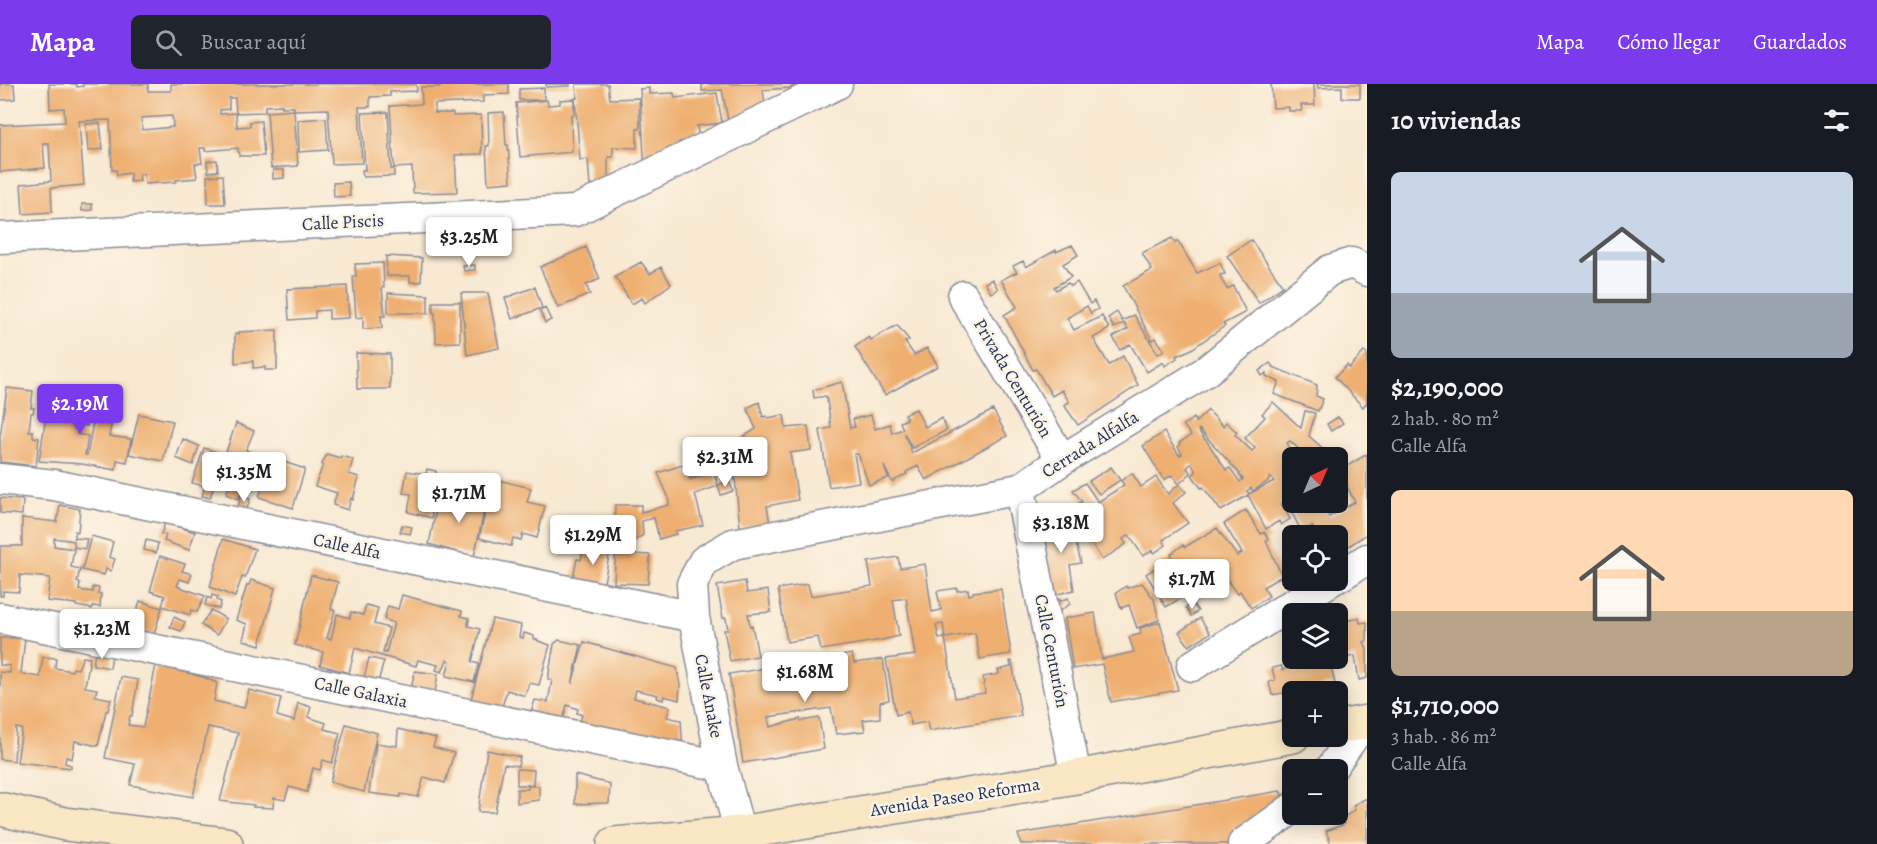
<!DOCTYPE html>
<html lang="es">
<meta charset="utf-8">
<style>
:root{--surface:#171b24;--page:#20242c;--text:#f1f3f6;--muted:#9ea1a6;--accent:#7c3aed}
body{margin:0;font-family:Alegreya,serif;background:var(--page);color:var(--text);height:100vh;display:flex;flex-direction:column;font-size:22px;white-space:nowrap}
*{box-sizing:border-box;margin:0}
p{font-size:20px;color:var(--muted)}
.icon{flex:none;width:33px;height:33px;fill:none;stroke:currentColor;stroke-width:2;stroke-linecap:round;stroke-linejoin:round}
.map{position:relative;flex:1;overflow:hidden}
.sheet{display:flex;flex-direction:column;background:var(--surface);width:510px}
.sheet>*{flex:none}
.needle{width:39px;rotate:44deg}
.fabs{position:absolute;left:1282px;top:363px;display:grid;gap:12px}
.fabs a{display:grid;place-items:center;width:66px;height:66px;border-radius:9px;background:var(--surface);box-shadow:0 3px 15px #0003;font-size:30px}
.price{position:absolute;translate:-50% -51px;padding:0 14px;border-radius:6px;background:#fff;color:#222;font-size:20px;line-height:39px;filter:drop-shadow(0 2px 3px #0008)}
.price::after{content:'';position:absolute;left:50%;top:36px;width:18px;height:14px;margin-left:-9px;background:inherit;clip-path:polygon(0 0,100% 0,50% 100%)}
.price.current{background:var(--accent);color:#fff}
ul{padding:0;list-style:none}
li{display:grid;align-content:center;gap:12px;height:318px;padding:0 24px}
li span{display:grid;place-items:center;height:186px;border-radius:9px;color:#555}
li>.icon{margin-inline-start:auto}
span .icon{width:108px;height:108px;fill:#fffc;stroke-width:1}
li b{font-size:26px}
h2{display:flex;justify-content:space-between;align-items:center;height:72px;padding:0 24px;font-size:26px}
header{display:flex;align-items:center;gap:36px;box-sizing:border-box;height:84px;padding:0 30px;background:var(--accent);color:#fff}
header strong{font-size:28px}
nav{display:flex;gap:33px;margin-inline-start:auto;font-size:21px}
.search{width:420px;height:54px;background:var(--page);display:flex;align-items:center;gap:15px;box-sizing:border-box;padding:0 21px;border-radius:9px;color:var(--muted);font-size:22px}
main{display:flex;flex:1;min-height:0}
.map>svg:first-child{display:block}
.building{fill:#eeaf6f;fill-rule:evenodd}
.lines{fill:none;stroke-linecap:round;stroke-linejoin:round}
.street-casing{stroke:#8a8c98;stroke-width:33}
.secondary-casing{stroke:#8a8c98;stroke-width:36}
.street{stroke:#fff;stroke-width:30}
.secondary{stroke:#fae7c3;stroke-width:33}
.labels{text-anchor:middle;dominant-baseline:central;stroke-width:5;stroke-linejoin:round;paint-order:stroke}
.street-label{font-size:18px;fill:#1b2f5e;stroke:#fcf5e5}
</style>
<header>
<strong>Mapa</strong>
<div class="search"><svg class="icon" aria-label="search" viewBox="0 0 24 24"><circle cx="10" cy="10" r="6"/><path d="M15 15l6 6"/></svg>Buscar aquí</div>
<nav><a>Mapa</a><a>Cómo llegar</a><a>Guardados</a></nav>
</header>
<main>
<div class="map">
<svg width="1367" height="760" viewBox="0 0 1367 760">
<rect width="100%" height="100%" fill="#fcf5e5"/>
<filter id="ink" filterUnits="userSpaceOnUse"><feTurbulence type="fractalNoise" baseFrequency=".0167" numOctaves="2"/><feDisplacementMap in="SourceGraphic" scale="12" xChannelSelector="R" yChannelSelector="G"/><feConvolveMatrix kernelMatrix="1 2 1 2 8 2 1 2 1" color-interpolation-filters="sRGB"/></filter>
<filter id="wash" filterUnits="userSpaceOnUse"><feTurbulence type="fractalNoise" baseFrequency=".008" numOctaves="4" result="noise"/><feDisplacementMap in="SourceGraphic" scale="24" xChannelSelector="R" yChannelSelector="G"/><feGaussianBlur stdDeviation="1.35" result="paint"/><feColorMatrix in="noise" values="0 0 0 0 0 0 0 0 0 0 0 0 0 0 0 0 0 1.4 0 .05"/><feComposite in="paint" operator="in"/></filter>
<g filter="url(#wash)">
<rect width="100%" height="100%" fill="#f8e9d2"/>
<g id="blocks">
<path class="building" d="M0,0H14L15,15L0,16Z
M49,0H76L77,3L83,2V0H148V7H171V0H416L417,7L390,8V12L370,13V23H359L362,79L332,80L328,25L294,26V23H282V21L265,22V28L236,29L235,14H229V25L220,26V30L236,29L237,43L250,42V38L261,37L264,72H239L238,64L205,67V64H200L202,79L195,80L197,94L176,96V98L145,100L144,90H139L140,97L130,98V89L117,91L116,86H112L110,36L79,37L84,101L51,104L52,128L23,130L21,100L51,97L49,59H43L45,84L0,88V41L65,38L64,24L50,25ZM172,32L173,43L142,46L141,34Z
M440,0H509V10L483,11V18L435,20V29H453V32L481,31L482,70L455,71L457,108L413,109L412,83L394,84L390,22L422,20L421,3H440Z
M546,0H570V2L546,3Z
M576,0H608L610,15L639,14L640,45H637V64L613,63V73H608V101L590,103L588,75L580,76L575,14H577Z
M702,0H797L790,4L763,6L765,20L729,41L722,6L702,7Z
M1271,0H1314L1315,21H1301L1302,27H1289V23L1273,24Z
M1317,0H1360V14H1342V3L1318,4Z
M544,4V16H519V5Z
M649,4V10L674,9L675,14L717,9L722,39L697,42L699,56L679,58V69L645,89L640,5Z
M574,15V31H571L572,68L520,73L516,19L547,16L548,21L560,20V16Z
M294,26L298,82L271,84L267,28Z
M388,28L391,85H394V92L363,93L362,86H365L362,29Z
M504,28L506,61H508L511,98L488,100L486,62H489L488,29Z
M326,34L328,66L299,68L298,36Z
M100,39L103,65L88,67L86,40Z
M217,76L218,87L208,88L207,77Z
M273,86H284V94L273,95Z
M223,91L225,120H208L207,92Z
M349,98L350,112L334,113L333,99Z
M82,120H92V126L82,127Z
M1172,154L1175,159L1178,157L1197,189L1220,179L1225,190L1220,191L1221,195L1227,205L1233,202L1246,228L1223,240L1225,242L1190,266L1176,272L1177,274L1165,282L1163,278L1147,288L1130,260L1120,266L1113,253L1128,245L1124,239L1114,244L1108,234L1117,228L1122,237L1134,231L1158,270L1164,266L1156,254L1152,256L1123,202L1152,186L1142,169Z
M1251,156L1283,202L1259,219L1227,172Z
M1072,161L1078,171L1063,180L1071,193L1054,203L1056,206L1068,199L1071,202L1077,198L1090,220L1094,217L1098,225L1091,229L1087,222L1067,234L1074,246L1102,232L1109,245L1093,254L1109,281L1123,272L1138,301L1078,341L1064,321L1069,318L1062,306L1052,312L1036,285L1033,286L1004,231L1017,223L1001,196L1017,188L1013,182L1023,177L1026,183L1056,166V168Z
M586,163L600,195L586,201L590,210L558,224L540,183Z
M386,172L422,174L421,198H410V192H387Z
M641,178L650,190L661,183L671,200L645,219L642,214L632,220L615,193Z
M383,179L384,203L382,204L385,232H381L382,244L363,245V233L356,234L353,192H356L355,180Z
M475,181V186L464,187L463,182Z
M992,195L998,205L991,209L985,199Z
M347,202L349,234L329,235V226L315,227V234L289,236L287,205Z
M535,203L542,224L512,235L505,214Z
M388,209L428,211V229H388Z
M461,209H488L499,264L467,271Z
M433,218H460V258L436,259L435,229H433Z
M545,224L551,236L545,239L540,227Z
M897,241L909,256L905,258L914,271L927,264L938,282L885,311L855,263L869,253L871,256Z
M277,246V286H265V283L253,284V277L235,279V250H239V248Z
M1364,268L1367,270V321L1366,319L1363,323L1335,293L1347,281L1349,284Z
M356,269L390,270V305H357Z
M1270,279L1273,283L1317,301L1316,312L1323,315L1318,327L1274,310L1279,298L1266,292V289L1262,292L1259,287Z
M842,298L850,344L855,343L853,335L871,331L875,345L890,340L892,349L903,345L900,338L907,335L905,330L916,325L925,343L942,334L947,346L912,364L904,349L912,369L993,326L1007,352L926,396L918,382L906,388L907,390L892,398L884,382L888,394L869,401L858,370H854L859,398L829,403L820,346L831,344L829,328L826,312L814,314L813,306Z
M7,304L33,307L31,324H34L33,329H31L29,347H33V353L39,354L36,382L0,378V353Z
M50,306L92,308L89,324L67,323V330L76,331L74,344L77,345V350L88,352L85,371H87L95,328L113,331L109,352L131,355L127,378L117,376L116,386L82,380L39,377Z
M759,318L763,333L767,332L768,334L784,331L786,344L808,342L811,366L790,369L798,416L767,422L770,439L740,444L735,394L727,363L756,345L747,324Z
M1273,318L1301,344L1305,327L1315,329L1309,352L1327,368L1321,374H1312L1309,371L1307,373L1290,357L1287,359L1296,374H1293V418H1321L1329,433L1355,418L1339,387L1367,370V450L1338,469V452H1318L1312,442L1302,448L1285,416L1281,419L1290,435L1281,441L1279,437L1266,445L1248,411L1221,427L1203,403L1201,404L1192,391L1196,388L1191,379L1187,384L1191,389L1179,400L1172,391L1164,396L1143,362L1164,348L1179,371L1182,370L1178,363L1180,361L1179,359L1191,351L1183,341L1194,334L1196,338L1208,326L1223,342L1226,338L1237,348L1235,351L1252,367L1255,364L1245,354L1265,333L1262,330ZM1199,345L1240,390L1239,391L1243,395L1240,398L1230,384L1226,386L1206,356H1205L1198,346ZM1270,393L1274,397L1249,410L1247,407L1251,404L1253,407L1268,397Z
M139,330L173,337L163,377L129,370Z
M79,332L88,333L87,342L77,340Z
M1338,333L1343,339L1331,347L1327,340Z
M236,339L254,347L246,366L269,376L259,400L250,397L246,405L243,404L238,415L226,410L231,398L217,392L210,414L202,412L205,402L192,399L204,364L225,371Z
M183,355L199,362L193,381L176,374Z
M327,370L340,374L341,372L353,375L349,390L359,393L353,416L351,414L348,426L333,421L337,409L315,402L323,381L322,380Z
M272,374L305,385L293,424L259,413Z
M682,381L690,395L714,388L718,402L695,410L703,441L675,447L676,450L659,455L654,434L642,437L643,451L631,459V470L650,471L648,500L614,499L616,459H614L615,421H641V428L669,421L668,412L658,389Z
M1111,383L1120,396L1099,410L1089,397Z
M427,385L436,387L433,414L431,413L432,434L408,428L411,410L403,409L407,387L426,390Z
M1132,389L1141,403L1156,393L1168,410L1179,400L1186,408L1173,419L1188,439L1163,456L1166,461L1154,469L1153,466L1143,472L1129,451L1123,455L1126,460L1102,476L1073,429L1082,424L1079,419L1082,418L1073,406L1085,399L1098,418L1124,401L1121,397Z
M494,395L531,404L527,418L545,422L537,454L523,450L521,456L513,454L511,462L479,454Z
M729,397L733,407L721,411L718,401Z
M447,408L469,414L470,408L487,413L474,473L429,460L436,426L443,427Z
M241,412L250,415L247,425L238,423Z
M0,414L23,416L22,431L0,429Z
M60,421L80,425L78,448L75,447L74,454L87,455L85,465L74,463V457L54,454V462L74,465L71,483L80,485L77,498L80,499L79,506L93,508V503L99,504L98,510H101L100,523L93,522L92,525L76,522V520L47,517L50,494L20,491L19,508L3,507V512H0V462H22V434L57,438Z
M1246,426L1261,450L1264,448L1269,455L1266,457L1282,492L1263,503L1269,512L1251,524L1240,507L1237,510L1221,487L1220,489L1195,507L1194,506L1166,523L1146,490L1172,473L1171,470L1183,461L1185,463L1217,444L1237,472L1242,469L1224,440Z
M1070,434L1081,479L1070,481L1074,506L1054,511L1042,441Z
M165,439L195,448L189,466L164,457L166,451L161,450Z
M402,441L412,443L410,450L400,448Z
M91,452L113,458L109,473L115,475L111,487L106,485L104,491L82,486Z
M223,455L255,465L245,494L242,493L235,513L210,503Z
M146,456L158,459L156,469L144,466Z
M584,463L591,465L592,463L610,466L603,504L573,494L577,475L581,476Z
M160,472L185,480L182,487L192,490L189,498L180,495L177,502L205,512L197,528L191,526L190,531L162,522L165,512L150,507Z
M898,473L900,484L925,480L932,528L941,526L937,507L957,504V507L968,505L969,511L973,510V508L1001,505L1011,570L980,575L975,549L945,554L955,614L985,609L983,593L999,590L998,586L1011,583L1010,577H1012L1021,632L929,647L927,638L911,641L908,628L896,631L886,575L915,571L906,514L893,516L899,552L882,556L821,566L818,553L787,558L778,505L808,500L811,512L872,502L868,478ZM943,540L945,554L939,555L936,541Z
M311,491L338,498L331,525L335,526L327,554L331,555L337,530L350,534L351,528L363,531L366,521L378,524L374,540L389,544L383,569H386L394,539L384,535L388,522L398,525L402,511L462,527L461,532L469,534L468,542L480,545L472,578L479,580L474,598L446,592L450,577L447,576L442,588L436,586L438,581L418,576L416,582L355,564L349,589L320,581L323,568L295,561Z
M251,496L275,504L260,561L243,556L247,540L236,536L247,501H249Z
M745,497L747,509L768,506L771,528L748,530L750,542L752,541L758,572L730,577L724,546H728L726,534H723L717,502Z
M1142,499L1154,515L1159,536L1137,544L1129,521L1121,524L1116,509L1126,502L1127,504Z
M212,511L218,513L217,516L221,518L219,525L205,521L207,513L211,515Z
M1068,514L1070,520L1058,528L1055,516L1059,515L1060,517Z
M140,517L162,524L154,550L132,544Z
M1192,519L1198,527L1191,532L1186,524Z
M211,526L226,535L217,551L201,541Z
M1095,529L1102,575L1134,568L1129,553L1141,550L1140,544L1160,538L1178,606L1111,618L1102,580L1073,585L1065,534Z
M174,533L185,538L181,547L170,543Z
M1200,534L1210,549L1189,562L1179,548Z
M1359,534L1360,539L1367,538V557L1364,558L1367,565V594L1359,596L1355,572L1338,575V558L1343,556L1339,538Z
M492,535L521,541L519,553L523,554L524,549L534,552V555L538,556V557L550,561L539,601L529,599L525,612L507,606L499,633L468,627Z
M0,554H25L21,590L40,593L43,573L56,574L55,584L72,587L73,584L78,585L83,573L90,574L85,603L97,605L95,612L111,615L108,627H106L98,662L75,657L72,675L66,673L65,679L71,681V684L17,678L22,645L16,644L14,677L0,675V588L10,589V582L0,581Z
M559,556L581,561L572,600L584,558L677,584L680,601L679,616L664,612L663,616L657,614L658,611L636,606L634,614L670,623L667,633L681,636L683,669L635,653L636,649L625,646L622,657L576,649L582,631L577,629L578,625L567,621L562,640L530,632L535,616L548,618L552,596L548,595L554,560Z
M95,568L112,571L110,584L93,581Z
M852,570L854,579L883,575L889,616L880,618V634L863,636L865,647L836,650L831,624L768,633L770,643L800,635L801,637L819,634L824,665L743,679L729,590Z
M369,574L384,577L378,598L364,594Z
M1327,574H1337L1330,577L1335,600L1272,611L1269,598L1275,596L1272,584L1282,582V586Z
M156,581L203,593L217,599L214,617L244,624L249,606L281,614L277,632L294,637L298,619L311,623L308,633L326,639L324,645L340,649L332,679L323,676L320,686L313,684L307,708L289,703L285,716L274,714L273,724L253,723L254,721L220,717L238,649L208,643L193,713L130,701L135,680L105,674L121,593L138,596L132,632H130L128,641L143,643Z
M415,587L438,590L433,620L408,617Z
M346,640L377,649L364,708L330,698Z
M398,645L436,654L433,663L454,669L445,699L424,693L418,713L401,710L400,713L369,709L376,659L397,662Z
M487,666L520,673L518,682L504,680L495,728H478Z
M517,685L534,686L533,701H517Z
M575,691L610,700L609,719L575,720Z
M528,702H539V716L517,719V705H528Z
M1280,707L1288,724L1233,760H1021L1018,750Z
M1367,714V760H1331L1326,747L1345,740L1342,734L1355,726L1353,721Z"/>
</g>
</g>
<g filter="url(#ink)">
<use href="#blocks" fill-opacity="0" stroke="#8a8c98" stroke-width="1.5"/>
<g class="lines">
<g class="street-casing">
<path id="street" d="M0,154L575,127L837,0
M963,212L1062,376
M0,395L54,401L694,533
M1020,405L1076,693
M1338,493L1367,475
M0,534L722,682
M1192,582L1332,496
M1330,686L1364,638
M740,749L722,682L694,533L692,500L704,477L733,460L1020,405L1062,376L1205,288L1330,186L1352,179L1367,187
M1243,760L1293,724"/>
</g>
<g class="secondary-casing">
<path id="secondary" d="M1338,643L1367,638
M0,725L65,740L226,760
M614,760L740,749L1076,693L1293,652"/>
</g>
<use href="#street" class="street"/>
<use href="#secondary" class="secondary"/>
</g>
</g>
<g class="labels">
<g class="street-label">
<text transform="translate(343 138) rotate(-3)">Calle Piscis</text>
<text transform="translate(1013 294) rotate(59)">Privada Centurión</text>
<text transform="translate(1090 360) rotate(-32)">Cerrada Alfalfa</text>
<text transform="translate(347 462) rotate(12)">Calle Alfa</text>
<text transform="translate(1052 567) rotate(79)">Calle Centurión</text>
<text transform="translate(361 608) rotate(12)">Calle Galaxia</text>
<text transform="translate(709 612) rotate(79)">Calle Anake</text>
<text transform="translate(955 713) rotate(-9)">Avenida Paseo Reforma</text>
</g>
</g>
</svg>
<div class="fabs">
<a><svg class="needle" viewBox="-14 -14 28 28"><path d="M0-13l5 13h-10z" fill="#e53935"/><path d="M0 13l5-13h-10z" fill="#9ea1a6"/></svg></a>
<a><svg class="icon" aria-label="locate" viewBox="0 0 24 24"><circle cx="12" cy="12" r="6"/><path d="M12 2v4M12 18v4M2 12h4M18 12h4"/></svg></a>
<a><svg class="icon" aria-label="layers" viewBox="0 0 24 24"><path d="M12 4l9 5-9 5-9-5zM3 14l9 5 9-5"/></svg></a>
<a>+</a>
<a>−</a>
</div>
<b class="price" style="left:469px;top:184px">$3.25M</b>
<b class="price current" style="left:80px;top:351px">$2.19M</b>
<b class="price" style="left:725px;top:404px">$2.31M</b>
<b class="price" style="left:244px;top:419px">$1.35M</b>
<b class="price" style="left:459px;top:440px">$1.71M</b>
<b class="price" style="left:1061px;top:470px">$3.18M</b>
<b class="price" style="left:593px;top:482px">$1.29M</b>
<b class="price" style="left:1192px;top:526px">$1.7M</b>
<b class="price" style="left:102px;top:576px">$1.23M</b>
<b class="price" style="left:805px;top:619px">$1.68M</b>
</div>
<section class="sheet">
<h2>10 viviendas<svg class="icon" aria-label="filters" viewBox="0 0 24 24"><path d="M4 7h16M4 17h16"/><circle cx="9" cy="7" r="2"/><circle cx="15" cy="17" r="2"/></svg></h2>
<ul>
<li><span style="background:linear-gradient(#c9d6e8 65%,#9aa5b1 0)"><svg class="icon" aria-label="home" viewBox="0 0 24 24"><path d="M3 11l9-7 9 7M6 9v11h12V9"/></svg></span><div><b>$2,190,000</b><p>2 hab. · 80 m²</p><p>Calle Alfa</p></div></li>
<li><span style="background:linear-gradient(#ffd9b3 65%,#b9a48a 0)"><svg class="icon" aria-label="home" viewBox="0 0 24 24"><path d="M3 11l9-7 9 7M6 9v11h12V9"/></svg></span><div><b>$1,710,000</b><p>3 hab. · 86 m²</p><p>Calle Alfa</p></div></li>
</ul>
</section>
</main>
